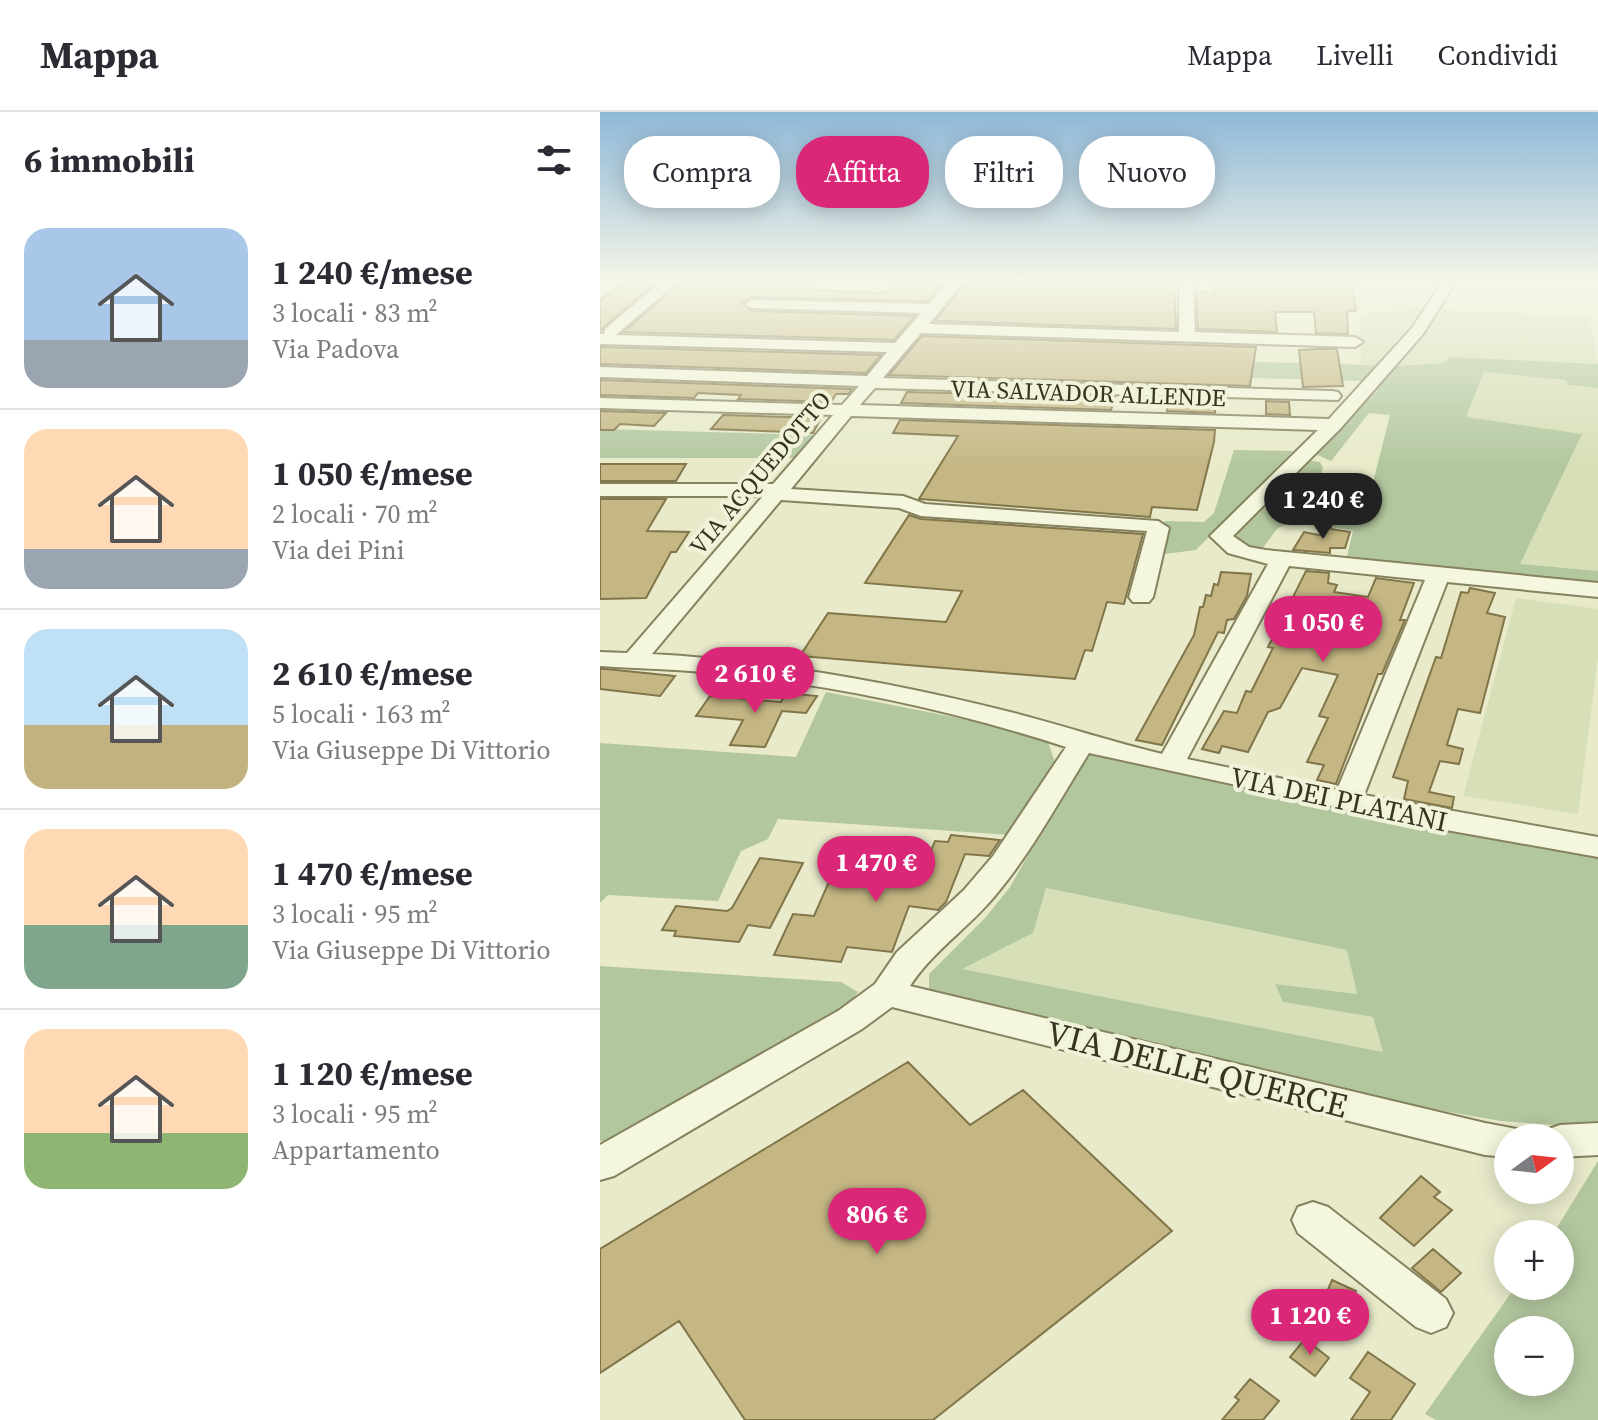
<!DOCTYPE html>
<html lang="it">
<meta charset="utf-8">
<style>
:root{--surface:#fff;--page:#f7f7f7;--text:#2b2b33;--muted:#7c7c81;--line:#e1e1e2;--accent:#db2777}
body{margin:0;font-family:"Source Serif 4",serif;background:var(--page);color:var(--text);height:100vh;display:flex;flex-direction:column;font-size:30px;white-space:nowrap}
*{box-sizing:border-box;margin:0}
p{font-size:26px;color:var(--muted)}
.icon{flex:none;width:44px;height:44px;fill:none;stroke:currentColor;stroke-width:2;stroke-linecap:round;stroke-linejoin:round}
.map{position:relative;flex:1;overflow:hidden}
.sheet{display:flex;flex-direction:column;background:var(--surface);width:600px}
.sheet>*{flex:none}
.banner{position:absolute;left:24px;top:24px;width:760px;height:72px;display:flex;gap:16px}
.needle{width:52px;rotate:75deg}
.tools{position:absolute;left:894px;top:1012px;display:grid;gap:16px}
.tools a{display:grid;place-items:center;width:80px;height:80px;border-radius:50%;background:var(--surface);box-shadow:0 4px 20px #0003;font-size:40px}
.price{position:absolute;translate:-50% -68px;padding:0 18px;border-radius:28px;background:var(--accent);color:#fff;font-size:26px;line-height:52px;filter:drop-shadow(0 2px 4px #0008)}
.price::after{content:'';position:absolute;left:50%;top:48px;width:24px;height:18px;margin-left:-12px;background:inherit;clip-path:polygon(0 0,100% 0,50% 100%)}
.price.current{background:#222;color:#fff}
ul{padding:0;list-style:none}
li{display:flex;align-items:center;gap:24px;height:200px;padding:0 24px}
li+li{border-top:2px solid var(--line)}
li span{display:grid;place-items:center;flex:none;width:224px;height:160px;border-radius:24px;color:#555}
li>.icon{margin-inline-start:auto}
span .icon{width:96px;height:96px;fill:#fffc;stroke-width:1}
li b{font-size:34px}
h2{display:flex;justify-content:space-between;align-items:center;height:96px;padding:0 24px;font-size:34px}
.tag{padding:0 28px;border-radius:32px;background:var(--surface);box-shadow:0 4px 20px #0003;font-size:28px;line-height:72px}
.tag.current{background:var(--accent);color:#fff}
header{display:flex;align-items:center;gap:48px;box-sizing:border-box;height:112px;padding:0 40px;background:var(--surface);border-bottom:2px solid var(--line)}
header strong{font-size:38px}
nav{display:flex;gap:44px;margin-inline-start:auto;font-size:28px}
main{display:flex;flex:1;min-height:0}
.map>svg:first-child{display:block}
.farmland{fill:#d7dfb8}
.green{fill:#b3c79f;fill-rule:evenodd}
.building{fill:#c4b784;stroke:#817549;stroke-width:2}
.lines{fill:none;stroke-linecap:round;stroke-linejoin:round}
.minor-casing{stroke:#858260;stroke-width:4}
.minor{fill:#f4f6dd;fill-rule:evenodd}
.labels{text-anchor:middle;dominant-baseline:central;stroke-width:8;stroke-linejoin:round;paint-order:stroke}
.far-street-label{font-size:24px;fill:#373422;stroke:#f0f2d9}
.street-label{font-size:28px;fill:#373422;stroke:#f0f2d9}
.near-street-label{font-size:34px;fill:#373422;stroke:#f0f2d9}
</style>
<header>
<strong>Mappa</strong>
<nav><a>Mappa</a><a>Livelli</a><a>Condividi</a></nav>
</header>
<main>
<section class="sheet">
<h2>6 immobili<svg class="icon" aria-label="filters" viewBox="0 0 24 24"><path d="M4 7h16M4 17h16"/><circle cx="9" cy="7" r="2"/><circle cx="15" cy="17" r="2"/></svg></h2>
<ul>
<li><span style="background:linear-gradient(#a9c7e8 70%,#9aa5b1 0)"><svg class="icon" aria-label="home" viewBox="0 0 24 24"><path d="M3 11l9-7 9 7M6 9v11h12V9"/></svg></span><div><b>1 240 €/mese</b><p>3 locali · 83 m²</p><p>Via Padova</p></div></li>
<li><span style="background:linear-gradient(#ffd9b3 75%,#9aa5b1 0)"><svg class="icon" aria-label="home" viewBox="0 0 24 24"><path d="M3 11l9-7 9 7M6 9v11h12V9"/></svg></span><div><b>1 050 €/mese</b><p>2 locali · 70 m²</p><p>Via dei Pini</p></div></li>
<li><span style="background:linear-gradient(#bfe0f5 60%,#c2b280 0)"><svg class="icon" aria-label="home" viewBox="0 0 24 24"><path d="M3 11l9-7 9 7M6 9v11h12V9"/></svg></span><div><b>2 610 €/mese</b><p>5 locali · 163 m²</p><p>Via Giuseppe Di Vittorio</p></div></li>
<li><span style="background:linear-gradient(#ffd9b3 60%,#7fa58c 0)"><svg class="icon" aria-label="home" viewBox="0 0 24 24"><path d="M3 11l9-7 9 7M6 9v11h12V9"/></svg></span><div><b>1 470 €/mese</b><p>3 locali · 95 m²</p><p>Via Giuseppe Di Vittorio</p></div></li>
<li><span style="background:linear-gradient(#ffd9b3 65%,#8fb573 0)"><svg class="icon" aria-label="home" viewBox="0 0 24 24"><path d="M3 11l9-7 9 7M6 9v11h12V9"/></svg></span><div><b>1 120 €/mese</b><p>3 locali · 95 m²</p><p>Appartamento</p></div></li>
</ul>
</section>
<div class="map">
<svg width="998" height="1308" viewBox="0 0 998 1308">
<rect width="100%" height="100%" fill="#e8eaca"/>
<path class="farmland" d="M798,192L827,196L779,254H761L760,202L788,200Z
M842,198L989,204L998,252L850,245L843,251L796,254Z
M884,260L965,268L969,273L998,276V459L919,452L866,305Z
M916,486L998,497V546L978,702L863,684Z
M445,776L747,838L757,882L676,872L683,890L773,905L783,940L360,857L433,821Z"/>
<path class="green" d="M387,243L744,252L779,254L767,269L382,259Z
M850,245L998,252V276L969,273L965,268L884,260L866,305L982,322L920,452L998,459V470L746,449L753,419L699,409L726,372L772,374L790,303L769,301L731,349L713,341L777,279L779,271L796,254L843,251Z
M0,317L217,323L197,346H0Z
M634,338L693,339L596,438L557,443L565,409L604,410L614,401Z
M706,348L720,350L723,356L721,362L685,413L678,416L661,438L648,439L630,424Z
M226,580L389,612L447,627L457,656L410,723L178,707L168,727L141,739L118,789L8,783L0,791V631L196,645Z
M495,641L998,739V1010L978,1015L901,1009L814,994L335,882L329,878V862L385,806L410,775L482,649ZM446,776L747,838L757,882L675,872L683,890L773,905L783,940L362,857L433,821Z
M0,854L241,870L258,880L240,906L16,1031L0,1029Z
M998,1049V1308H836L825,1302L916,1174H960V1122H953ZM908,1218H960V1270H908Z"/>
<path class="building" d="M25,170H56L0,219V188Z
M80,170H218L210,178L285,181L295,170H344L328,189L152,185L142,191L152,199L315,204L294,228L24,220Z
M366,170L530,173V170H574L576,217L335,209Z
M614,170H752L756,199H747L748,222L716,221L714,200H675L677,220L598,217L596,180L615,181Z
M322,224L656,235L650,274L289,263Z
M0,235L281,243L266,261L0,252Z
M718,237H737L743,274L703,275L699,238Z
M0,268L252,277L248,282H236L231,290L138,287L141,283L98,281L94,286L0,283Z
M307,280L515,285L511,298L301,291Z
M569,287L616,288L615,301L567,299Z
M666,289L689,290L690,303L666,302Z
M0,299L66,301L54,314L20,312L14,318H0Z
M123,303L221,306L213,321L111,317Z
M300,308L615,318L614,330L597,398L552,395L550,405L319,387L358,324L293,321Z
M0,352H86L76,369H0Z
M0,387H66L47,419L89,420L76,440H71L46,486L0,487Z
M309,403L321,407L543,422L524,492L507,490L492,539L485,538L475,567L200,544L228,501L346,510L362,479L265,471Z
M732,410L731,417L750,420L745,436H730V441L693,438L704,420L724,424Z
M706,459L729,461L728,471L737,473L734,480L768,485L776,466L814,471L800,508H805L782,562H778L736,672L717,668L724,653L707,650L728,606L719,604L738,563L702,556L680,596L668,600L648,640L622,634L619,641L602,637L624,599L637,601L646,579L651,580L673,536L668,535Z
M621,460L651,462L647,484L634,507L627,508L624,521L618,520L562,633L536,628L594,523L600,495H603L606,483L611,484L614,472L618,473Z
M870,476L895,481L887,501L905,505L880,601L858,597L847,633L863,637L859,652L840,649L829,680L854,685L852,696L804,687L808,669L793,665L836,545L841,546L861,480L868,481Z
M0,557H6L75,564L60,584L0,577Z
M186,581L217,584L206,601L182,599L165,635L130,633L143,608L96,604L110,584L181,590Z
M351,723L400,728L389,744L365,742L346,790L338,798L309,794L292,840L247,835L241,850L174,843L193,802L214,804L235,756L321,764L335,729L348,730Z
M160,746L203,751L170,816L148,813L139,830L74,824L76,819L62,818L76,794L127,799L132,796Z
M308,950L370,1013L423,978L572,1119L333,1308H145L79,1209L0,1261V1137Z
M821,1064L840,1080L834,1085L852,1098L814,1134L780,1106Z
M833,1137L861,1161L841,1180L812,1156Z
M732,1168L756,1179L748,1198L724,1187Z
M705,1227L729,1246L715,1264L690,1245Z
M768,1240L815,1272L791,1308H751L770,1280L750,1266Z
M650,1267L679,1289L663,1308H622L639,1288L635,1285Z"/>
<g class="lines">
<g class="minor-casing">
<path id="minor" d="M61,170H77L16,223L295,231L321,201L152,196L145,192L152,188L329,192L348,170H363L329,212L579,220V170H593L595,220L755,225L763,230L755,235L321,221L283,266L732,279L738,280L741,284L738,288L275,276L260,293L729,307L812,216L842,170H856L823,222L740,317L633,424L649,435L666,438L998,471V485L847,470L764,683L998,725V745L835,716L489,641C457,692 427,749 386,794C361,821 330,843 310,874L885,1011L922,1018L926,1026H908V1045L885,1043L292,895L262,917L14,1064L0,1068V1033L238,899L275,872L297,840L364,778L393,744L466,635C355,599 237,573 121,562C81,557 40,557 0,554V540L27,541L163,384H0V372H173L233,303L0,296V286L242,293L259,274L0,265V255L267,264L287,240L0,232V222H4L5,217ZM251,304L718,318L610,424L628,441L668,452L562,642C512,630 464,614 414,601C296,571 174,549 52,542L181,388L299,396L321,404L547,419L529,485L533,490H549L553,485L569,416L558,409L325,392L303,384L191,377ZM689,454L825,468L737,678L587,647Z
M998,1011V1043L960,1045V1026H942L946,1018L960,1013Z
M713,1090L728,1095L846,1187L853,1201L846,1215L831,1221L816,1215L698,1121L692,1108L698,1095Z"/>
</g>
<use href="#minor" class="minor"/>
</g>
<linearGradient id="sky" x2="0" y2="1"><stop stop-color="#8fb8d8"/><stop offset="0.48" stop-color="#f5f6e7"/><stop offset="1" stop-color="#f5f6e7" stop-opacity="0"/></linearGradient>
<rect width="998" height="353" fill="url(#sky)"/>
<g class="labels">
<g class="far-street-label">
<text transform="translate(488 281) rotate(2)">VIA SALVADOR ALLENDE</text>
<text transform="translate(160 361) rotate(-50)">VIA ACQUEDOTTO</text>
</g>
<g class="street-label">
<text transform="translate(739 687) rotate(12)">VIA DEI PLATANI</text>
</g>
<g class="near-street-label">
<text transform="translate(597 957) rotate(14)">VIA DELLE QUERCE</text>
</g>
</g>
</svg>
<div class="tools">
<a><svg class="needle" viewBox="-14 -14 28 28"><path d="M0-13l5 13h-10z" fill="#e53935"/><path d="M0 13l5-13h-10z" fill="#7c7c81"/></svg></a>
<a>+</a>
<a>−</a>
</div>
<b class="price current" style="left:723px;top:429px">1 240 €</b>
<b class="price" style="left:723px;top:552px">1 050 €</b>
<b class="price" style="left:155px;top:603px">2 610 €</b>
<b class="price" style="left:276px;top:792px">1 470 €</b>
<b class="price" style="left:277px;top:1144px">806 €</b>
<b class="price" style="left:710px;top:1245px">1 120 €</b>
<div class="banner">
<a class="tag">Compra</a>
<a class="tag current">Affitta</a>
<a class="tag">Filtri</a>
<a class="tag">Nuovo</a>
</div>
</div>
</main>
